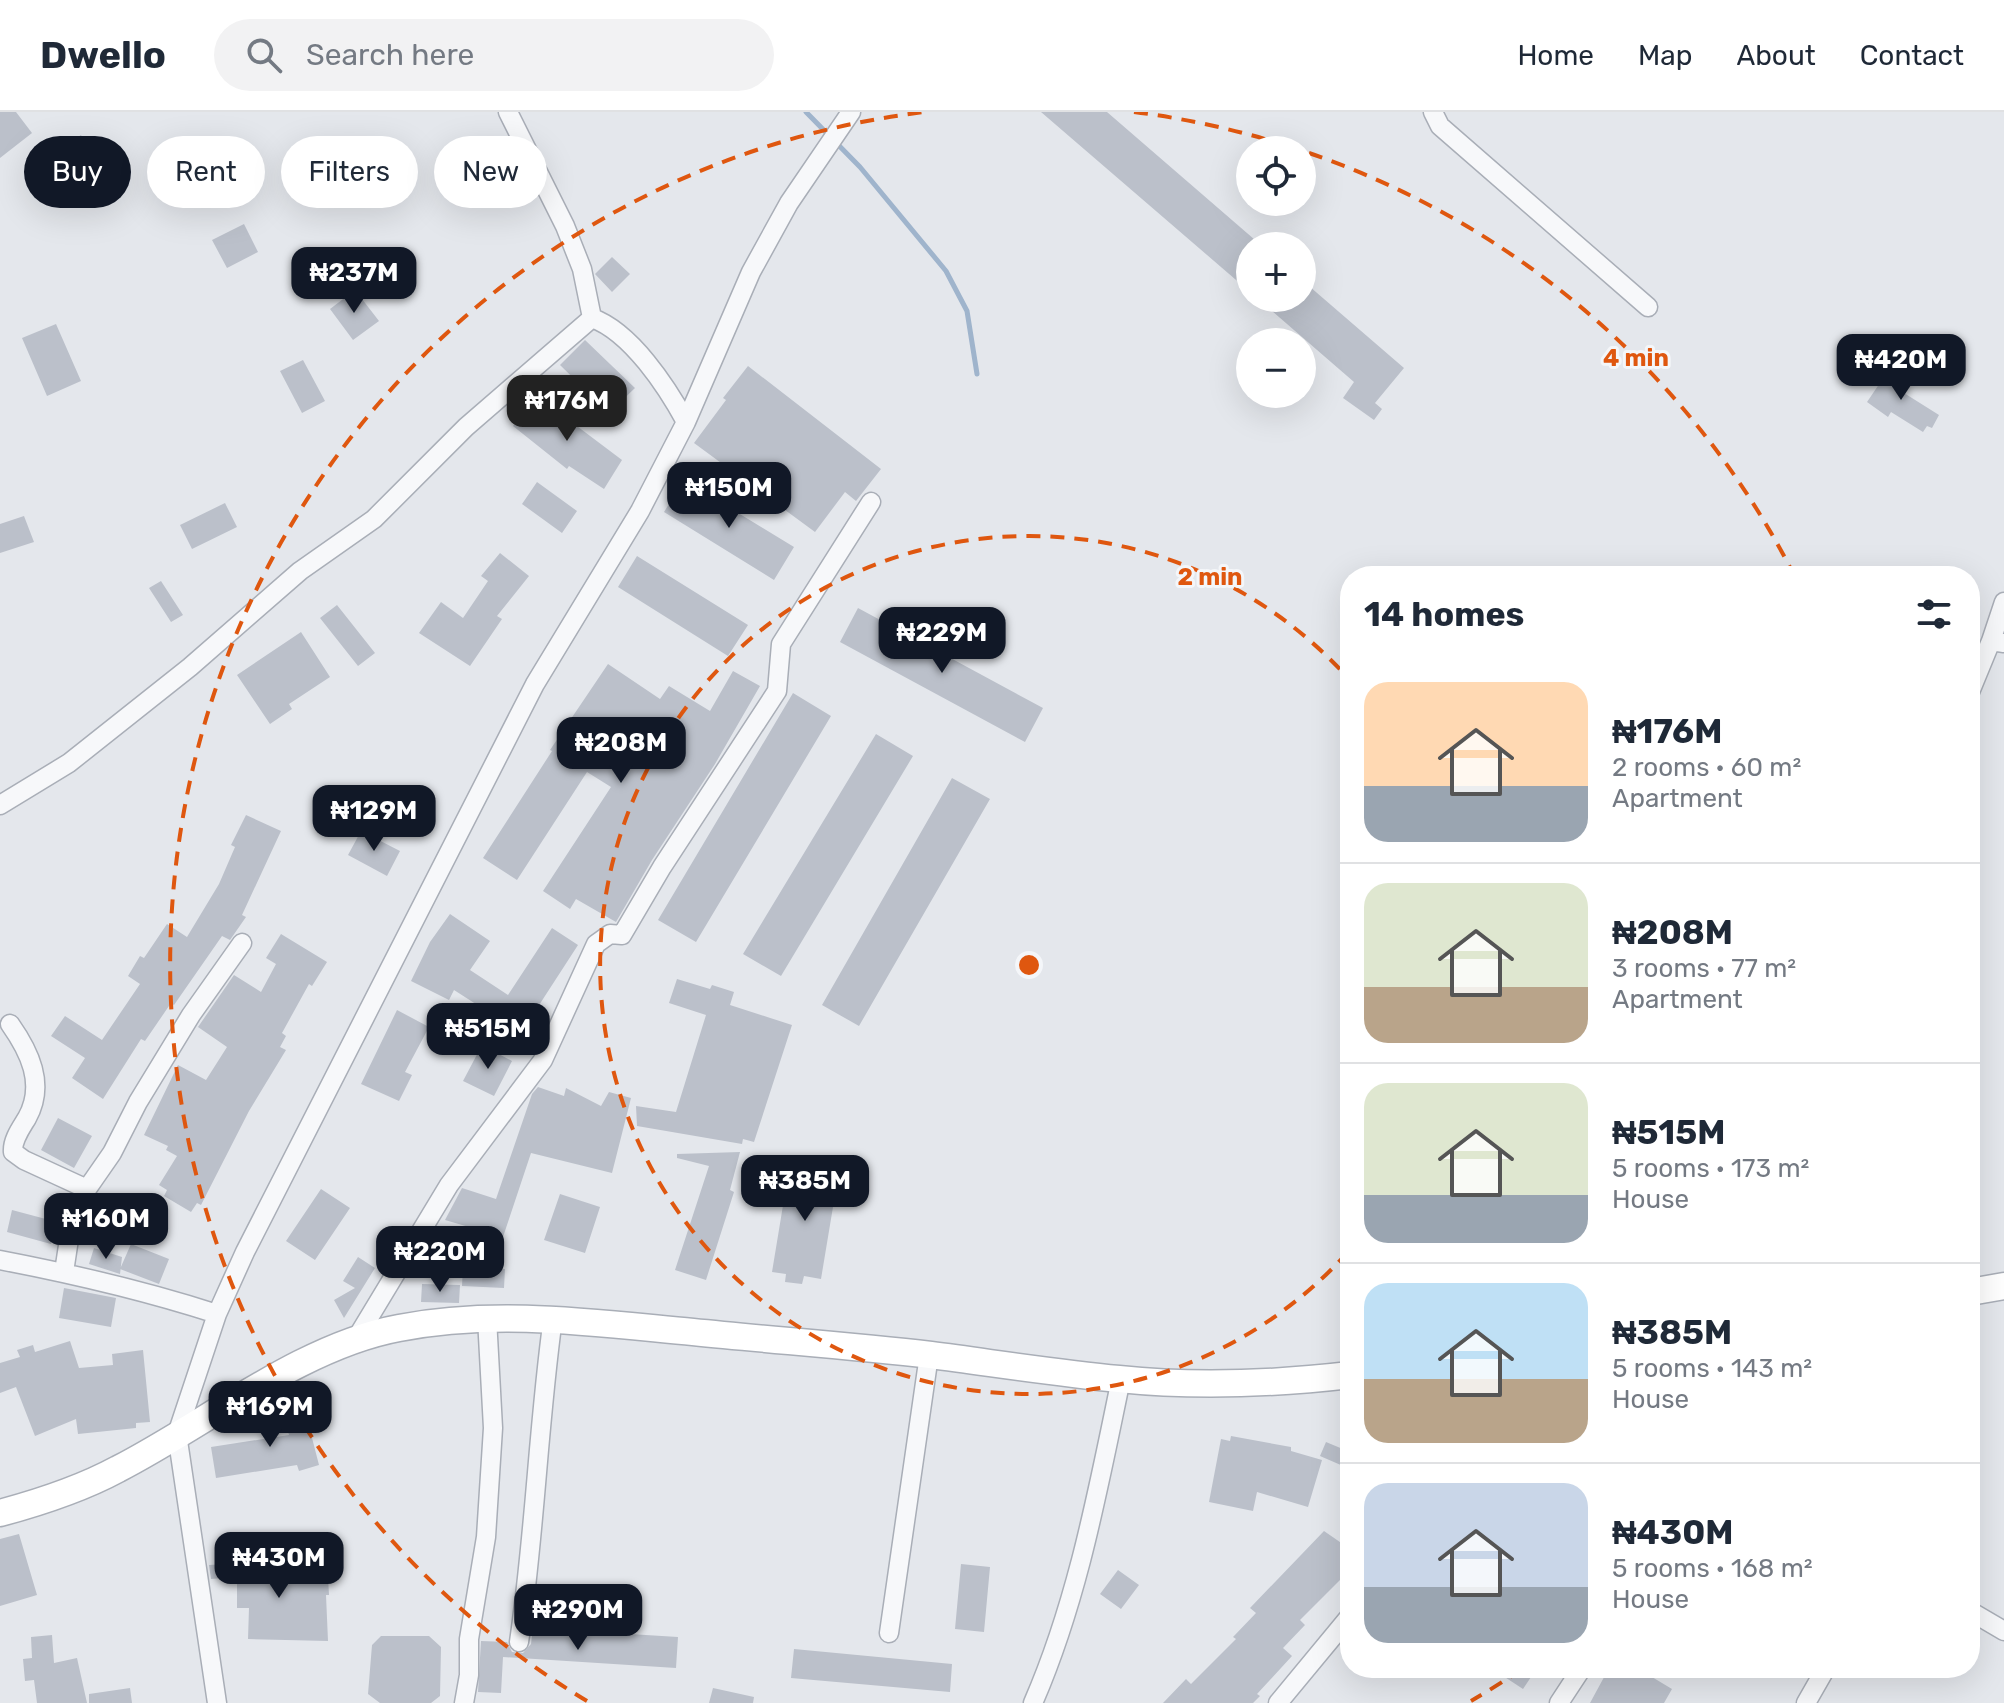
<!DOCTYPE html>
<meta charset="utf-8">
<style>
:root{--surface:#fff;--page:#f2f2f3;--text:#1f2937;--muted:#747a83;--line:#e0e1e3;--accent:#111827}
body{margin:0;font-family:Rubik,sans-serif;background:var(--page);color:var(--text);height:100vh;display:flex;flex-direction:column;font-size:30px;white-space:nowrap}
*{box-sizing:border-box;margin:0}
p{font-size:26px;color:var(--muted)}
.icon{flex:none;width:44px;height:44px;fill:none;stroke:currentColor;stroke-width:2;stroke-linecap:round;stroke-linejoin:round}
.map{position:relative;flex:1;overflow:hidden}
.side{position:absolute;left:1340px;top:454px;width:640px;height:1112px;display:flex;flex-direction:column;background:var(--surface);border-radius:32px;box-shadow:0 8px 32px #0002}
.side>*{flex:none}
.banner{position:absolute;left:24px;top:24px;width:760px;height:72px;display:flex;gap:16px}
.buttons{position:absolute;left:1236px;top:24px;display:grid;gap:16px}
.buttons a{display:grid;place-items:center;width:80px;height:80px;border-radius:50%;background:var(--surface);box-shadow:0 8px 32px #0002;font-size:40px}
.price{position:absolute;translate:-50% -68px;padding:0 18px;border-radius:16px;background:var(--accent);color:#fff;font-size:26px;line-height:52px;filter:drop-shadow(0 2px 4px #0008)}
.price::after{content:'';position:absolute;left:50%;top:48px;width:24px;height:18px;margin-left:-12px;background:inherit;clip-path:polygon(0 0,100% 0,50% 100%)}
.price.on{background:#222;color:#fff}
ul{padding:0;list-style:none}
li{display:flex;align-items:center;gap:24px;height:200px;padding:0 24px}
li+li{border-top:2px solid var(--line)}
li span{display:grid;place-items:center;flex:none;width:224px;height:160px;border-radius:24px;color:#555}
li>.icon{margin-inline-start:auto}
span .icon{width:96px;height:96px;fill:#fffc;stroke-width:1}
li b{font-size:34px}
h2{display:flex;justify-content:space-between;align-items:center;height:96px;padding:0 24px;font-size:34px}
.tag{padding:0 28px;border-radius:36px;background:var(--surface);box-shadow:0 8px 32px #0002;font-size:28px;line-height:72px}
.tag.on{background:var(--accent);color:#fff}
header{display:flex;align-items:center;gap:48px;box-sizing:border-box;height:112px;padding:0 40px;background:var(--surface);border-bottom:2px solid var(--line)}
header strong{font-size:38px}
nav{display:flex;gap:44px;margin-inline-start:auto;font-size:28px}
.search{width:560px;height:72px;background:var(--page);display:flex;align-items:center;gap:20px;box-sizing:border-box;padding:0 28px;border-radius:44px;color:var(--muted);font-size:30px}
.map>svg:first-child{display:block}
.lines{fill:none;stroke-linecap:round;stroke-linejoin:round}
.stream{stroke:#9fb4cc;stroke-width:5}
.building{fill:#bbc0ca}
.street-casing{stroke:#a9aeb7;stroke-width:21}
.secondary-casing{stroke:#a9aeb7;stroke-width:29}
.street{stroke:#f7f8fa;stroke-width:18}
.secondary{stroke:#fff;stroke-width:26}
.ring{fill:none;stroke:#df570f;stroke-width:4;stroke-dasharray:14 10}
.centre{fill:#df570f;stroke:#f4f6f9;stroke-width:4}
.ring-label{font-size:24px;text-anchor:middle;font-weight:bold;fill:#df570f;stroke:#f4f6f9;stroke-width:6;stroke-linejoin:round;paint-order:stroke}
</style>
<header>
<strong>Dwello</strong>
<div class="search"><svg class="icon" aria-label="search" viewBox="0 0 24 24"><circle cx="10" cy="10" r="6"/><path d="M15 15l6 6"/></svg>Search here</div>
<nav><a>Home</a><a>Map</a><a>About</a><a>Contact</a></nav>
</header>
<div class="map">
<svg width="2004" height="1591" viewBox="0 0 2004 1591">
<rect width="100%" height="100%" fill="#e4e7ec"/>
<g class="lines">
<path class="stream" d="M806,0L860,55L946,159L967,199L977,262"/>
</g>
<path class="building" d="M0,0H16L32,21L0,46Z
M1041,0H1107L1262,134H1250V180Z
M81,23L89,36L64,51L56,39Z
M244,112L258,140L227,156L212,128Z
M612,145L630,162L612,180L595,162Z
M1302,168L1404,256L1375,291L1382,297L1374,308L1343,286L1354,270L1257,186H1302Z
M355,178L379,209L353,228L330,197Z
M56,212L81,269L47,284L22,226Z
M585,228L635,276L609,301L560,253Z
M303,248L325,289L302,301L280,259Z
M748,254L881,357L856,389L845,380L815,420L694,331L726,288L723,286Z
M1890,256L1911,270L1904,281L1939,303L1932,316L1927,314L1923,320L1891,300L1888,305L1867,290Z
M537,284L622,348L604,377L569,354L567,357L513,314Z
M684,368L794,435L774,468L664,400Z
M537,370L577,399L562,421L522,392Z
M225,391L237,415L192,437L180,413Z
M24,404L34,430L0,441V412Z
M500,441L529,464L497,504L502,507L470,554L419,521L441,490L463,506L488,469L481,464Z
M637,444L748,513L728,544L618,475Z
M161,469L183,503L171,510L149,476Z
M337,493L375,541L358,554L320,506Z
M858,496L1043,596L1025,630L840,530Z
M301,520L330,565L289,592L292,597L270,612L237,563Z
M608,552L660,587L669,574L710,599L733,559L760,574L715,652L652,748L616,810L576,787L570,797L543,779L611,675L587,660L517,768L483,746L552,639L550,638Z
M793,581L831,604L696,830L658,808Z
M876,622L913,644L781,864L743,842Z
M952,666L990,687L859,914L822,893Z
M246,703L281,719L242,803L246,805L230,828L222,824L174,893L171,891L145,929L141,927L103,987L72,966L85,946L51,924L65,904L102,928L140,872L128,864L140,844L144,846L167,812L187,825L219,772L235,735L231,733Z
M361,719L400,739L387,764L348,743Z
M450,802L490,829L470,858L508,883L552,816L578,833L521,921L454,878L449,888L411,869L430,830Z
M281,822L327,850L312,874L309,872L282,921L286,924L280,935L286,938L249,999L201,1093L197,1091L191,1100L164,1084L167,1078L159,1073L177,1044L166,1038L168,1034L144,1023L178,953L206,968L227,935L198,915L234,863L261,880L276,852L266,846Z
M677,867L710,877L712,873L734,880L730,893L792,913L754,1030L743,1027L742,1032L637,1014L636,994L676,1000L706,903L669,891Z
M397,898L429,915L405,960L412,963L399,989L361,972Z
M482,933L512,949L494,984L463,969Z
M538,975L564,984L566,976L601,994L609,980L631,986L612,1061L531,1041L503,1125L445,1108L462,1076L496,1087L532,982Z
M58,1006L92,1024L74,1056L41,1038Z
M740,1040L730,1078L734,1080L706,1168L675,1158L709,1054L677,1046V1042Z
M790,1051L839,1059L821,1167L804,1164L802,1172L785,1170L786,1162L772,1160Z
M321,1077L350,1096L315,1148L286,1129Z
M560,1082L600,1095L585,1141L544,1128Z
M12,1098L57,1110L51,1132L7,1120Z
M131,1132L169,1147L159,1172L120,1157Z
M94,1136L122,1145L120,1162L89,1152Z
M358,1145L375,1156L344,1206L334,1188L355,1176L343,1169Z
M463,1155L505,1157L504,1176L462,1174Z
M422,1172L460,1173L459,1191L421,1190Z
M64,1176L116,1186L111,1215L59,1206Z
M70,1229L79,1256L113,1253L112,1242L143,1238L150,1310L136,1311V1316L78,1322L76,1307L35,1324L16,1275L0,1281V1251L20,1245L17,1238L33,1233L35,1240Z
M303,1291L319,1353L299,1359L297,1353L216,1366L211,1335L289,1323L282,1296Z
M1231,1324L1291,1335V1339L1322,1348L1308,1395L1257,1380L1253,1399L1209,1390L1221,1327L1230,1329Z
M1326,1330L1350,1340V1357L1320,1344Z
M1324,1419L1350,1437V1475L1340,1468L1300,1508L1305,1513L1283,1536L1292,1544L1257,1582L1260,1584L1253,1591H1163L1186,1567L1191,1572L1236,1527L1233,1525L1256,1501L1250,1496Z
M19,1422L37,1483L0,1494V1427Z
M296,1448L298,1467L328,1465L329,1483H326L328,1529L248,1527L249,1496H237V1465L211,1467L209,1453Z
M961,1452L990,1455L984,1520L955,1517Z
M1118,1458L1139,1473L1121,1497L1100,1482Z
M533,1516L678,1525L676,1556L503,1545L501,1581L478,1580L481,1529L507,1530L512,1540L523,1541L531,1532Z
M52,1523L54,1551L77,1546L87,1591H37L34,1568L25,1569L23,1547L32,1546L31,1525Z
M381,1524H429L441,1535L440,1584L431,1591H380L368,1582L372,1533Z
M794,1537L952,1552L950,1580L791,1566Z
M1491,1556H1537L1523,1577Z
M1609,1556H1637L1672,1577L1664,1591H1590Z
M130,1576L132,1591H89V1582Z
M713,1576L754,1585L753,1591H709Z"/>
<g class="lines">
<g class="street-casing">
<path id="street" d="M508,0L565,114L582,157L592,206
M1433,0L1440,14L1648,195
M1991,529L2004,490
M1970,580L1991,529L2004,531
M0,693L69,651L190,555L300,459L374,407L466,315L592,206C631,220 667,275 686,310
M10,912C29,939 46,972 27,1006C21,1016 12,1028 13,1040L24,1048L87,1077
M0,1148C73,1162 146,1179 217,1202
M64,1160L69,1127L77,1096L87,1077L112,1041L138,990L191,903L242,831
M356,1227L449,1073L543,948L596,832L610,822L622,823L662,755L777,579L781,532L871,390
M1970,1499L2004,1519
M889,1521L929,1243
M519,1530C535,1422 538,1314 553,1206
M217,1591L177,1322L217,1202L245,1140L535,572L640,399L686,310L751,160L789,91L851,0
M464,1591L469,1563V1527L486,1425L493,1316L487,1206
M1033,1591C1078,1488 1098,1377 1121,1267
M1278,1591L1350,1504
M1559,1591L1582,1556
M1806,1591L1826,1556"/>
</g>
<g class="secondary-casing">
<path id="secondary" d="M1970,1180L2004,1174
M0,1401C41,1390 81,1377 118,1357C206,1312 301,1234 399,1216C497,1197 595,1211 693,1220C772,1228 852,1234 931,1243C993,1251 1056,1261 1119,1267C1196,1275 1273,1272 1350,1263"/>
</g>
<use href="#street" class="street"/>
<use href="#secondary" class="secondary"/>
</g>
<g class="ring">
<path d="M1348 1140A429 429 0 1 1 1348 566"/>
<path d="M1522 1557A859 859 0 0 1 1471 1589M587 1589A859 859 0 0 1 924 0M1134 0A859 859 0 0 1 1294 36M1309 41A859 859 0 0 1 1794 463"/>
</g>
<circle cx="1029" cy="853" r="12" class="centre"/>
<g class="ring-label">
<text x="1636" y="254">4 min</text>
<text x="1210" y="473">2 min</text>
</g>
</svg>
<div class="buttons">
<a><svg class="icon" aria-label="locate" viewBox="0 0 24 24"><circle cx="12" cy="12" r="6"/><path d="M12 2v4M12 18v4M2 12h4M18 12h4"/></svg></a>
<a>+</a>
<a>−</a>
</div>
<b class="price" style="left:354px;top:203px">₦237M</b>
<b class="price" style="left:1901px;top:290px">₦420M</b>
<b class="price on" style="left:567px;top:331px">₦176M</b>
<b class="price" style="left:729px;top:418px">₦150M</b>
<b class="price" style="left:942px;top:563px">₦229M</b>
<b class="price" style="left:621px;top:673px">₦208M</b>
<b class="price" style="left:374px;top:741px">₦129M</b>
<b class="price" style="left:488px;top:959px">₦515M</b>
<b class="price" style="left:805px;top:1111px">₦385M</b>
<b class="price" style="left:106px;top:1149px">₦160M</b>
<b class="price" style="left:440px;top:1182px">₦220M</b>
<b class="price" style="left:270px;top:1337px">₦169M</b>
<b class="price" style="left:279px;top:1488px">₦430M</b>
<b class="price" style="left:578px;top:1540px">₦290M</b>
<div class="banner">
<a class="tag on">Buy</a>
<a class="tag">Rent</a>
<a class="tag">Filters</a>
<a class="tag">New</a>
</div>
<section class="side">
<h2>14 homes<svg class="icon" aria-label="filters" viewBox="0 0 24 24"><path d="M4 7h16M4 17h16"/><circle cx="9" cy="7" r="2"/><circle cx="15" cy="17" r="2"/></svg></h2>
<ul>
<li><span style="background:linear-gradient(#ffd9b3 65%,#9aa5b1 0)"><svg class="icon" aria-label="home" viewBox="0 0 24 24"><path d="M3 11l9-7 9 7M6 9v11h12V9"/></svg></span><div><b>₦176M</b><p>2 rooms · 60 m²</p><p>Apartment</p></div></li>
<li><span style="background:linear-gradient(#dfe7d0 65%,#b9a48a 0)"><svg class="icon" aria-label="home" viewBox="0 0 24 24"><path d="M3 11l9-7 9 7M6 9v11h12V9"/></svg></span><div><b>₦208M</b><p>3 rooms · 77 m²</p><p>Apartment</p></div></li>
<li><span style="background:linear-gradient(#dfe7d0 70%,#9aa5b1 0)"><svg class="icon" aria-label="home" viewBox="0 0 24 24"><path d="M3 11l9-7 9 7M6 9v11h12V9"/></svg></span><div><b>₦515M</b><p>5 rooms · 173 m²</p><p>House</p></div></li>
<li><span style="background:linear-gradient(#bfe0f5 60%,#b9a48a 0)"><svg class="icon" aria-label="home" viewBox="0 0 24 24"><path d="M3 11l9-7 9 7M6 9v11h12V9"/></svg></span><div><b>₦385M</b><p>5 rooms · 143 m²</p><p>House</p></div></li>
<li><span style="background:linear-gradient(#c9d6e8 65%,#9aa5b1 0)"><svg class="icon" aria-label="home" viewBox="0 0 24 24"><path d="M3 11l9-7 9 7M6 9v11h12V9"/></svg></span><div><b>₦430M</b><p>5 rooms · 168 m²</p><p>House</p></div></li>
</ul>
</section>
</div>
